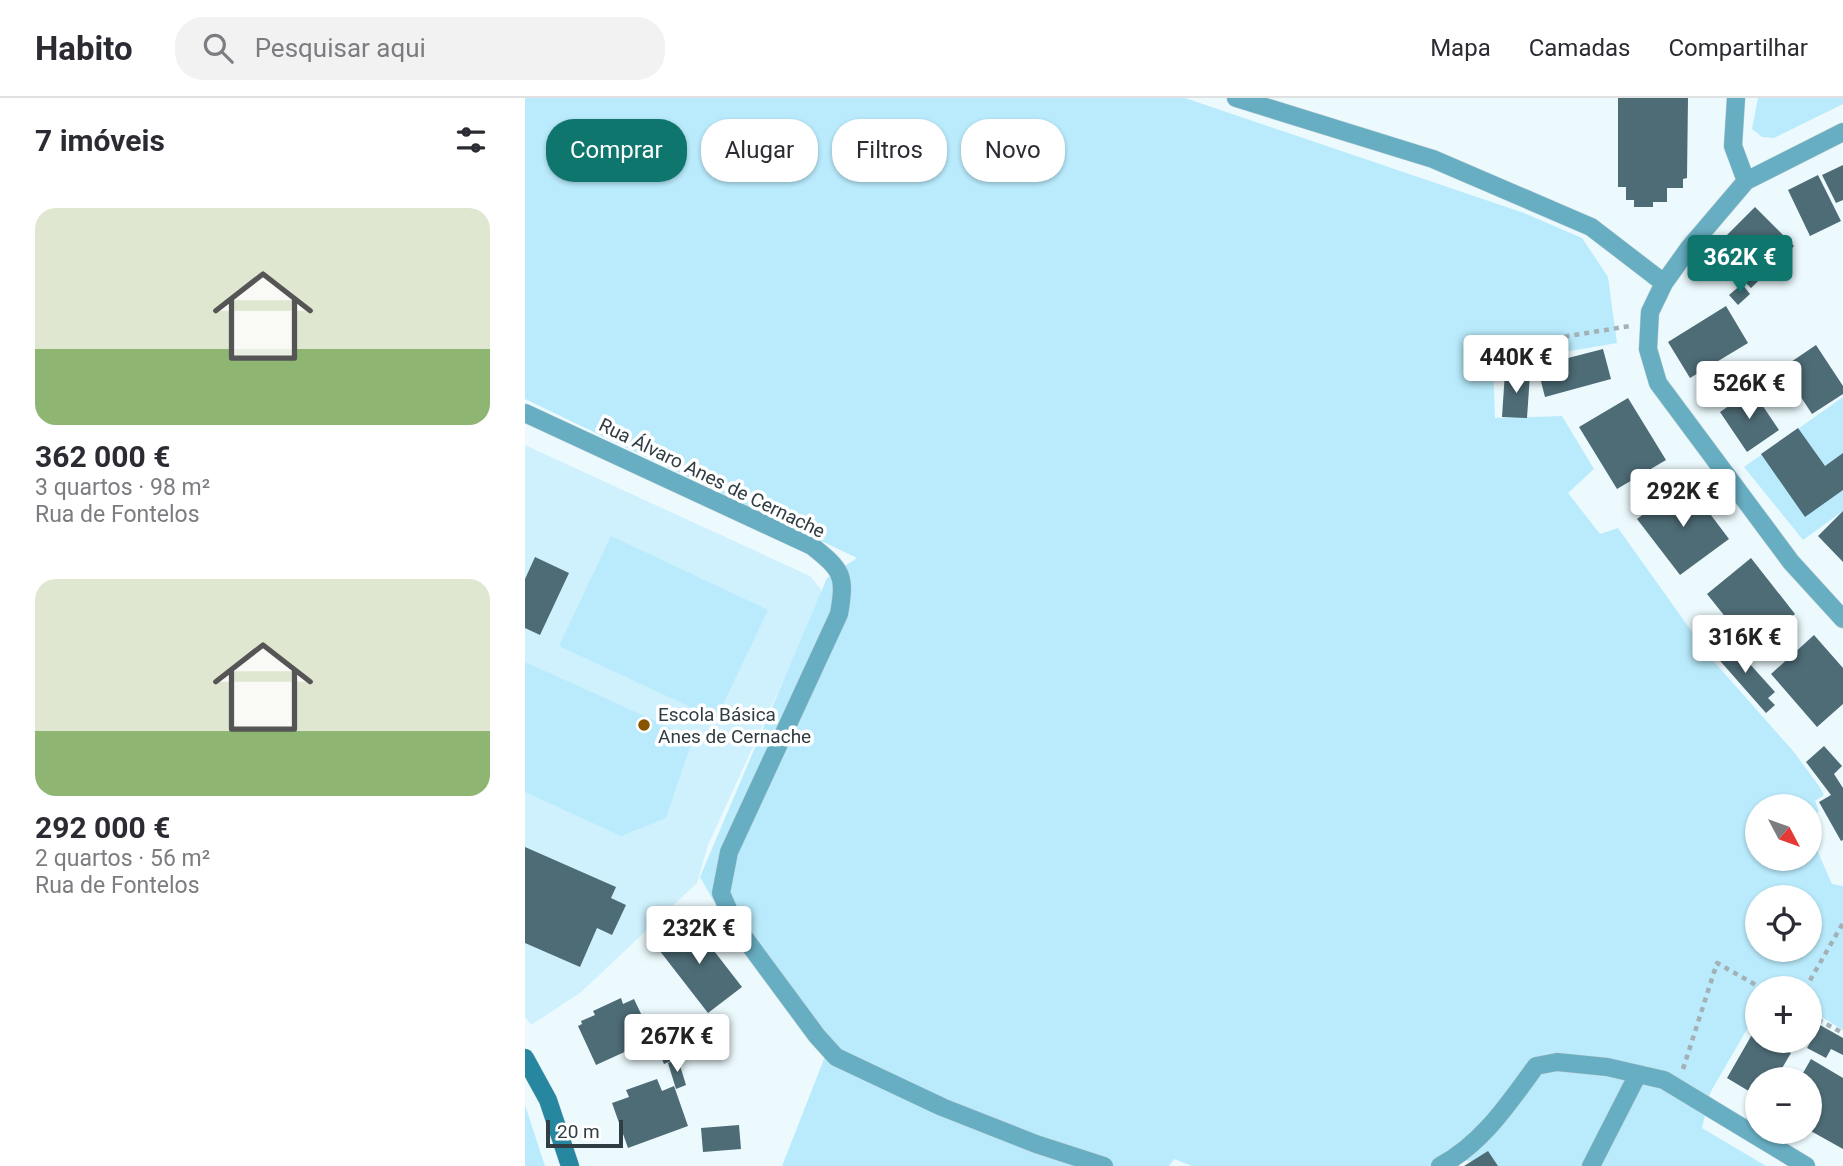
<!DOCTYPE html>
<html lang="pt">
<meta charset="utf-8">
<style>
:root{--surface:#fff;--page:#f2f2f3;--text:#2b2b33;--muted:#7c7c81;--line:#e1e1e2;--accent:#0f766e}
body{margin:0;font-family:Roboto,sans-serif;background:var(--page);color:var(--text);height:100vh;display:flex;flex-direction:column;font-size:26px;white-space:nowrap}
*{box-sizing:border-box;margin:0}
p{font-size:23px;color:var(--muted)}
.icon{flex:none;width:38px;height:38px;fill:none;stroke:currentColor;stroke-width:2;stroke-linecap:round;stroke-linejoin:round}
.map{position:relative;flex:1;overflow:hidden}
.details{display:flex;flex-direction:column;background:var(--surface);width:525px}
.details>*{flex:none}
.top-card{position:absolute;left:21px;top:21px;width:665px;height:63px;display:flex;gap:14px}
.needle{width:46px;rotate:131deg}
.controls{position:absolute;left:1220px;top:696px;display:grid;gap:14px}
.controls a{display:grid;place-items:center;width:77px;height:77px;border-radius:50%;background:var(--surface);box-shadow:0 2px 5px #0004;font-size:35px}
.scale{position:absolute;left:21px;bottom:18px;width:77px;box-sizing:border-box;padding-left:7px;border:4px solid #303d42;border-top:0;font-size:19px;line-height:24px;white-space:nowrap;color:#303d42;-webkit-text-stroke:5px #fff;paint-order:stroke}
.price{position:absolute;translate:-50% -60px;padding:0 16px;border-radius:7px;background:#fff;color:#222;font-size:23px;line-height:46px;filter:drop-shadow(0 2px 4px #0008)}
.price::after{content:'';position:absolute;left:50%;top:42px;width:21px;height:16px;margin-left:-10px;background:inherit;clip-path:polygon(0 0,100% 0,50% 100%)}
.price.on{background:var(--accent);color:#fff}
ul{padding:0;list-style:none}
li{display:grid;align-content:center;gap:14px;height:371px;padding:0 35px}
li span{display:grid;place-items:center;height:217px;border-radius:21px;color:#555}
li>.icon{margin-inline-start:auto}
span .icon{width:126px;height:126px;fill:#fffc;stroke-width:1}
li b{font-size:30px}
h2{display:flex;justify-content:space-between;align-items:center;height:84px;padding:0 35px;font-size:30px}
.chip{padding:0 24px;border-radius:28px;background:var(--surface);box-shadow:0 2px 5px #0004;font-size:24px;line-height:63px}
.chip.on{background:var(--accent);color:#fff}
header{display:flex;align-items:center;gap:42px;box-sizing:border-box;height:98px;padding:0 35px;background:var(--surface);border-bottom:2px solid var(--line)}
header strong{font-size:33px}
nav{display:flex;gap:38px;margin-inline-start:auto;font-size:24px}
.search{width:490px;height:63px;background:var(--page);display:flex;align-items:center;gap:18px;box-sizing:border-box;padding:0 24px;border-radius:28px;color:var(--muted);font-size:26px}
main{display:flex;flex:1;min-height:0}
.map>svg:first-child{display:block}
.built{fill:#cff1fd}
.green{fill:#b9ebfc;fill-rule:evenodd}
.building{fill:#4e6c76}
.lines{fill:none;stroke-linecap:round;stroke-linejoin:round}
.street-casing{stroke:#c6d4d8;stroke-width:19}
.secondary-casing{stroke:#c6d4d8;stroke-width:19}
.path{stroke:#a3b0b5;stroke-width:4.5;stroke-dasharray:5 5;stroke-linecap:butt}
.street{stroke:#68aec3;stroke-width:18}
.secondary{stroke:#2786a0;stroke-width:18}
.poi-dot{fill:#885400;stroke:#fff;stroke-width:2.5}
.labels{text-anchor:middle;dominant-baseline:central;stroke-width:7;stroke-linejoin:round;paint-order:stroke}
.street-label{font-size:19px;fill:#303d42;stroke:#fff}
.poi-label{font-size:19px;fill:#303d42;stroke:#fff;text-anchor:start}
</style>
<header>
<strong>Habito</strong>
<div class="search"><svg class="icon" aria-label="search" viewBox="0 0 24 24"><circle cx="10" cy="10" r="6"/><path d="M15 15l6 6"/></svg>Pesquisar aqui</div>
<nav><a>Mapa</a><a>Camadas</a><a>Compartilhar</a></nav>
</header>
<main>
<section class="details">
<h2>7 imóveis<svg class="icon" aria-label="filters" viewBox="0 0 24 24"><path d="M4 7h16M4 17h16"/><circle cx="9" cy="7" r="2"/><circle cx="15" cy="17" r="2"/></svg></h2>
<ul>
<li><span style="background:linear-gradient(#dfe7d0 65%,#8fb573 0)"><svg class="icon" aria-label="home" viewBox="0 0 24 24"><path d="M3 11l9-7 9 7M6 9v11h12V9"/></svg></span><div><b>362 000 €</b><p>3 quartos · 98 m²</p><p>Rua de Fontelos</p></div></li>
<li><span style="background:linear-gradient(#dfe7d0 70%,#8fb573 0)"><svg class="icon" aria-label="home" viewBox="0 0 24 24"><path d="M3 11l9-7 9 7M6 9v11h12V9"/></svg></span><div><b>292 000 €</b><p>2 quartos · 56 m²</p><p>Rua de Fontelos</p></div></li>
</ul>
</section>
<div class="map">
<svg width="1318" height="1068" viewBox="0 0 1318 1068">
<rect width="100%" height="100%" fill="#ecfafe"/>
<path class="built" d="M0,347L285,478L296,491V500L183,747L172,785L55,895L6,927L0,919Z"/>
<path class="green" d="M0,0H660L999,115L1057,140L1083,179L1092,245L968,266L970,320L1037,318L1069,371L1043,395L1075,436L1093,430L1185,559L1269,654L1296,691L1299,697L1290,703L1294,713L1285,720L1284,709H1232V761H1284L1285,736L1307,786L1318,788V932L1285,912L1284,891H1232V914L1185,995L1177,1030L1241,1068H969L929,1060L903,1068H667L649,1061L644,1068H257L301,956L188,802L175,779L302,480L332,460L0,301ZM1232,800H1284V852H1232Z
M1233,0H1318V6L1249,40L1237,39L1227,31Z
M1318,299V413L1278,442L1219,369Z
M86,438L243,512L191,621L34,548Z
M0,564L168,640L141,720L96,738L0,694Z
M0,1007L20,1068H0Z"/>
<path class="building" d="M1093,0H1163L1162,80L1158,81V90H1142V104H1128V109H1109V102H1101V89H1093Z
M1318,67V102L1311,105L1297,77Z
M1293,77L1316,123L1285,138L1263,92Z
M1230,109L1269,148L1226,190L1187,152Z
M1217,186L1225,196L1213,207L1204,197Z
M1201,208L1223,245L1165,280L1143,244Z
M1291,247L1318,288V296L1287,316L1257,270Z
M1078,251L1086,281L1020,299L1012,268Z
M980,274L1005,276L1002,320L977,319Z
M1227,292L1254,332L1222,354L1195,314Z
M1103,300L1141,362L1092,391L1054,329Z
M1273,330L1300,368L1318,355V392L1280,419L1236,356Z
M1161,384L1204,441L1155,477L1112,421Z
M1318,413V464L1293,438Z
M10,459L44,475L15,537L0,530V481Z
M1226,460L1270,516L1226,551L1182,496Z
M1289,537L1318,570V606L1292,629L1246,576Z
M1192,540L1209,560L1215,555L1250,594L1243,600L1250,607L1241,615L1182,548Z
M1299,648L1317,668L1309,676L1318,690V742L1316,743L1294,704L1306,697L1281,664Z
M0,749L91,789L86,800L101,807L87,837L72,830L55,869L0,845Z
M165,822L217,889L183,915L131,848Z
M96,900L98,906L109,901L128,941L71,967L53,928L57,926L56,923L70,917L68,913Z
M1295,927L1318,940V957L1306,951L1301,960L1282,950Z
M1229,933L1232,934V943H1247L1266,955L1250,982H1232V998L1202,980Z
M154,939L162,956L139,966L132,949Z
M153,961L161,987L151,991L143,965Z
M1286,961L1318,980V1051L1284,1032V982H1274Z
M132,981L137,993L149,988L163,1028L103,1050L87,1005L104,999L101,992Z
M214,1027L216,1051L178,1054L176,1030Z
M963,1053L973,1068H939Z"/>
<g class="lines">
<g class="street-casing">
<path id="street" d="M711,0L908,61L1066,129L1139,185
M1211,0L1208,48L1221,83
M1318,34L1221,83L1164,150L1139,185L1125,214L1123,251L1133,285L1266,464L1318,521
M0,315L287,448C317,472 321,477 314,516L204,754L196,795L210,827L292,938L311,959L417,1009L511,1046L579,1068
M915,1068C957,1046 984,1005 1011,968L1032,964L1082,969L1139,982L1281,1068
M1066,1068L1113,976"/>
</g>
<g class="secondary-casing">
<path id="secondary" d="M0,960L23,1002L45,1068"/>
</g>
<path class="path" d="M1000,245L1105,228
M1280,891L1318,825
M1284,917L1318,935
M1158,971L1192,865L1238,891"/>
<use href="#street" class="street"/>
<use href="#secondary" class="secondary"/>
</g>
<circle class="poi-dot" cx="119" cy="627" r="7"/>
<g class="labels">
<g class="street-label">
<text transform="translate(187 380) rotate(26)">Rua Álvaro Anes de Cernache</text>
</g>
<g class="poi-label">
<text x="133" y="616">Escola Básica<tspan x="133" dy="22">Anes de Cernache</tspan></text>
</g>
</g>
</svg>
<div class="controls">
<a><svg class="needle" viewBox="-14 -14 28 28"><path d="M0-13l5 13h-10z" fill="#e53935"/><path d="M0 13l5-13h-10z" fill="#7c7c81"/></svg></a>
<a><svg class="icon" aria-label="locate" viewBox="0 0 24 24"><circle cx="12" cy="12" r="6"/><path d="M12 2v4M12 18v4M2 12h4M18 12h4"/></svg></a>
<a>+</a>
<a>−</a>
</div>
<div class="scale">20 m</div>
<b class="price on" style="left:1215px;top:197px">362K €</b>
<b class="price" style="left:991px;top:297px">440K €</b>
<b class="price" style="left:1224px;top:323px">526K €</b>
<b class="price" style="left:1158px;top:431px">292K €</b>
<b class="price" style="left:1220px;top:577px">316K €</b>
<b class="price" style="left:174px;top:868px">232K €</b>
<b class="price" style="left:152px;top:976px">267K €</b>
<div class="top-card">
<a class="chip on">Comprar</a>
<a class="chip">Alugar</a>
<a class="chip">Filtros</a>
<a class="chip">Novo</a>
</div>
</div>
</main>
